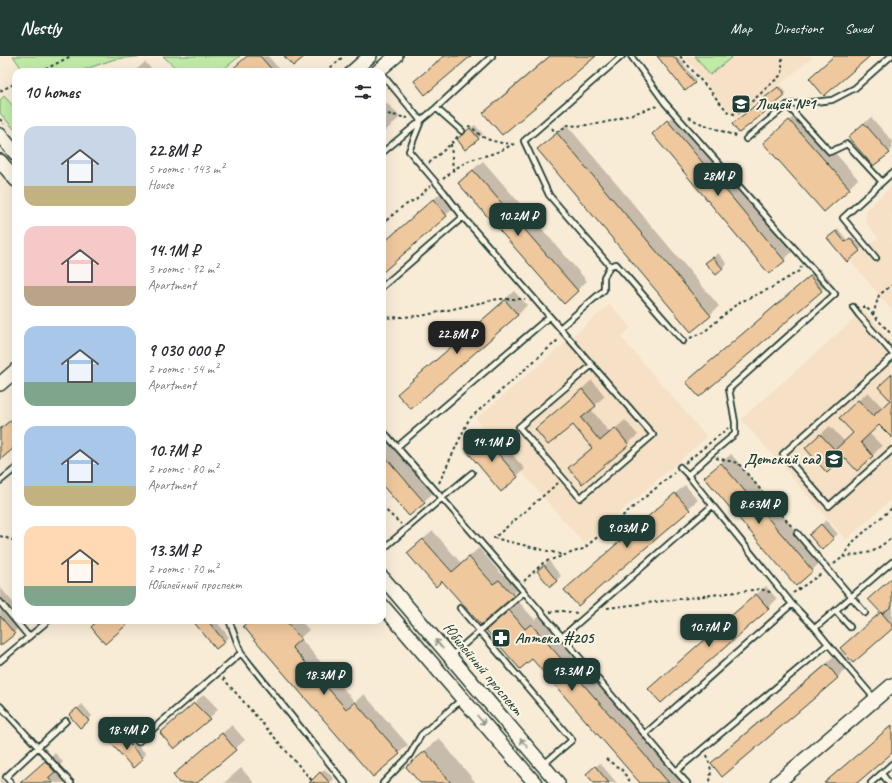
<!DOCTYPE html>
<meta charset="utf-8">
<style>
:root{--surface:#fff;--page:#f2f2f3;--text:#2b2b33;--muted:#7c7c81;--accent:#1f3d34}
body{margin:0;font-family:Caveat,sans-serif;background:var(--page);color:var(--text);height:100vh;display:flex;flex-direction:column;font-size:15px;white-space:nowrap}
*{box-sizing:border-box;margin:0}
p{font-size:13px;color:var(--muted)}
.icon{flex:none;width:22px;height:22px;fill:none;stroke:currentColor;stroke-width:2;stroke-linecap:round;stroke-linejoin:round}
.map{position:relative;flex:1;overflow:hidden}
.side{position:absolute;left:12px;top:12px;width:374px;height:556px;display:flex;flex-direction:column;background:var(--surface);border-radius:12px;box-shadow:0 4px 16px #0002}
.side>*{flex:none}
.price{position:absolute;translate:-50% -34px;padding:0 9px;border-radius:8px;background:var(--accent);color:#fff;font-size:13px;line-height:26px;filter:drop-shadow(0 1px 2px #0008)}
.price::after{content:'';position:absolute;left:50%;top:24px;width:12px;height:9px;margin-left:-6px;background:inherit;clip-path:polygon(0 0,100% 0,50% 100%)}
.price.active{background:#222;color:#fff}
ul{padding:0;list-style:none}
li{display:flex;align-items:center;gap:12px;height:100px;padding:0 12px}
li span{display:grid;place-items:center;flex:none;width:112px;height:80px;border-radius:12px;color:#555}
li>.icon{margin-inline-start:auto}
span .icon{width:48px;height:48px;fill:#fffc;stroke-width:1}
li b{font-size:17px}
h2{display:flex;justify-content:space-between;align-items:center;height:48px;padding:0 12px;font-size:17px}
header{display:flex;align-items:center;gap:24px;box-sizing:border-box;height:56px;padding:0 20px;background:var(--accent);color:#fff}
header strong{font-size:19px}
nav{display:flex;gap:22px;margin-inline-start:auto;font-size:14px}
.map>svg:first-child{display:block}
.built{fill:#f6e1c6}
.green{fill:#bfeba7;stroke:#6f946e}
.shadow{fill:#0003}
.building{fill:#efc89e;stroke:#1f3d34}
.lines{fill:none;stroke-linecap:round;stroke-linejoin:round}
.lane-casing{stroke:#1f3d34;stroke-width:8}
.secondary-casing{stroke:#1f3d34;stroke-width:16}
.path{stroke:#1f3d34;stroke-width:2;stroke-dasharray:3 3;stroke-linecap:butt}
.lane{stroke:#fcf5e5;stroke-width:4.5}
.secondary{stroke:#fcf5e5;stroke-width:13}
.oneway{stroke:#8e998c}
.labels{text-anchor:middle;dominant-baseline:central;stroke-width:4;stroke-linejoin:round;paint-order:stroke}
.poi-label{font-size:16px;font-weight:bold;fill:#1f3d34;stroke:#fcf5e5;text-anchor:start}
.street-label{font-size:16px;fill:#1f3d34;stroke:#fcf5e5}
</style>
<header>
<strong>Nestly</strong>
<nav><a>Map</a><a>Directions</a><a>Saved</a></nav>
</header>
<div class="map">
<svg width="892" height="727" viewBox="0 0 892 727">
<rect width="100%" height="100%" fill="#f9ecd7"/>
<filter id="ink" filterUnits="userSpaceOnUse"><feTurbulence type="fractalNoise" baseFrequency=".025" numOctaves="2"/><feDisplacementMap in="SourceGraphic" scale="8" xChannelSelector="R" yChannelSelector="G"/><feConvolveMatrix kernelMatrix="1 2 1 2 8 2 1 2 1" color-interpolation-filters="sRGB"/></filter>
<g filter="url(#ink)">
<path class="built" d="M684,0H814L737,65Z
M892,129V255L850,204L878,182L865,165L866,154Z
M610,248L631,272L621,281L707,381L584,488L476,363Z
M864,254L892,286V443L846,484L741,363Z"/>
<path class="green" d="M13,0H146L115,3L77,16H24Z
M163,0H240L220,16H180Z
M695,0H733L710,19Z
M4,40L16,53V75L0,57V44Z"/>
<path class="shadow" d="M248,0H268L280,14L279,16H230Z
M443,0H469L415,26L429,12Z
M549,0H594L485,57L498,43Z
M658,0H677L696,24L685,33Z
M145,6L154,16H134Z
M780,30L786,37L739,76L735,67Z
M386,46L400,61L382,78V50Z
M677,56L793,195L784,204L653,78Z
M799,56L858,123L849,132L774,78Z
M871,61L892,85V93L889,96L849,81Z
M566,68L719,250L710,259L539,93Z
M475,69L483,78L466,92L462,79Z
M483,105L587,225L564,247L469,117Z
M443,135L456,150L382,215V188Z
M838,173L848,185L852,181L862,192L847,205L828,183Z
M718,197L727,208L716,218L711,203Z
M819,212L831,225L699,340L697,317Z
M514,235L527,249L518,259L399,338Z
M892,319V381L880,367L869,377L882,390L857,414L844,400L815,383L830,370L844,385L854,377L849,353L868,336L883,352L891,344Z
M592,324L605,340L591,353L610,377L625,364L638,379L582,427L579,403L593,391L573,367L536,373Z
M489,372L525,413L501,434L473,387Z
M382,377L433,437L409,459L382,427Z
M731,398L821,505L812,515L705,421Z
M685,429L698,444L579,549L575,525Z
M826,464L838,478L822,492L815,475Z
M433,475L461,507L479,492L503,520L509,515L522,530L481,567L417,488Z
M549,505L561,520L550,530L542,511Z
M892,522V572L841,592L881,555L870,543Z
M766,530L777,543L768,552L659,624Z
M0,531L16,550V564H27L0,589Z
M519,546L535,564L541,559L686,727H641L532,601L497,565Z
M193,564H215L229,581L216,592Z
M250,564H300L309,574L300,582L355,646L364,638L408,689L399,697L244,570Z
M841,595L851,608L838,621L722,719L712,707L726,693Z
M204,638L218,653L209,663L161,677Z
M82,648L92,660L88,665L75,655Z
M232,669L245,684L196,727H180L174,719Z
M892,669V696L855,727H824Z
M125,674L146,698L134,710L116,682Z
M439,682L476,727H421L407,711Z
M55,697L63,706L57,712L70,727H23L32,717Z
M600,707L617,727H595L592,714Z
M241,712L254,727H224Z
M325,713L334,723L330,727H317L314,723Z
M0,723L4,727H0Z"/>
<path class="building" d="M247,0H260L274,16H229Z
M284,0H305L293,10Z
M444,0H471L425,39L414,25Z
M550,0H596L502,79L483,57Z
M657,0H673L695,27L685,35Z
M834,0H870L824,40L809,22Z
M778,31L785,40L739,77L732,68Z
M667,64L785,205L769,218L652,78Z
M789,64L850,133L824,156L763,87Z
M864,67L890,97L873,110L848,81Z
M470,72L479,83L465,94L457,83Z
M557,77L711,260L691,276L537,93Z
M473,114L578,235L564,248L458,127Z
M433,143L447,160L382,217V188Z
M836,175L845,186L850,182L860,195L847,206L827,182Z
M713,201L723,213L716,219L705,207Z
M810,220L822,235L699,341L686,326Z
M505,244L518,259L411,353L397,338Z
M892,318V382L879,369L861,386L873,400L857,415L844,401L827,417L805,392L820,378L835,394L853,377L839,362L858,344L873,360L890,344L878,331Z
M582,333L596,350L581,362L600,385L615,372L629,389L582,428L568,412L592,392L573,369L548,389L535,373Z
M16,360V390L0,404V373Z
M482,379L518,421L501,436L465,393Z
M382,397L425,447L409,460L382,429Z
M721,407L813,515L796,530L704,421Z
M675,437L690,454L578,550L564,534Z
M821,468L834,483L822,494L809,479Z
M423,483L452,516L469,501L493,528L499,524L514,540L481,569L442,525L436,531L407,497Z
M544,509L557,525L550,531L537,515Z
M892,522V550L882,558L868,543Z
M756,538L769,553L661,647L648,633Z
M509,554L525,573L531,568L669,727H640L532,603L520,613L486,574Z
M881,556L892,569V573L853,607L840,592Z
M0,560L15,578L0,590Z
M98,564H132L105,588L91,571Z
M192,564H207L225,586L216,593Z
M250,564H285L301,583L292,591L346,653L355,646L400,698L373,721L243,570Z
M827,608L838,622L722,721L711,707Z
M194,647L210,663L174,693L160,677Z
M77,652L89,665L80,672L69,659Z
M892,669V697L857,727H824Z
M222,677L236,694L197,727H179L173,719Z
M120,678L143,703L133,712L110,686Z
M425,695L451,727H420L406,711Z
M45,705L55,716L48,722L53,727H20Z
M595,710L609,727H594L586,718Z
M320,716L330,727H309Z"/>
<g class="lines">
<g class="lane-casing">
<path id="lane" d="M622,0L524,85L549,139L610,210L616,208L683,285
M631,0L665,47L835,238L729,333L735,366V378L711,398L688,419
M382,18L421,65L409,95L444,136L463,161
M787,49L830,96L847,88L882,126
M436,52L462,75
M746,83L787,49L832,44L855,32L891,0
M382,97L436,52L492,0
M876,202L843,162L892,117
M382,231L463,161C526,234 590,306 653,379L580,442L519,371L592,309
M853,251L859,259L892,297
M560,272L604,234V221L610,210
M892,301L783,398L829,450L892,394
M382,374L397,391L549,261
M397,391L442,442L472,417
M680,411L688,419L792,548L815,572L892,506
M0,425L16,412
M797,477L865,557
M382,494L442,442L524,536
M0,546L29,581
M460,552L572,684L544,708
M836,555L850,571
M229,564L241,597L345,727
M815,572L828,588
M562,581L712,450
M451,600L524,536L676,715L828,588L874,642
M0,605L49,564
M0,650L71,727
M645,678L792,548
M138,686L241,597
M676,715L687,727
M882,718L889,727
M11,727L6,721L66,665
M383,727L409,700L421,679L461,644
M871,727L892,708"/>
</g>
<g class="secondary-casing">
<path id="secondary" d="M352,16L370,0
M377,16L396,0
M0,79L16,98
M0,105L16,124
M0,328L16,314
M382,521L558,727
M382,549L535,727
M777,727L892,629"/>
</g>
<path class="path" d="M680,0L728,56L734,58L739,57L782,18V2L781,0
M40,16L71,0
M326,16L344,0
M0,35L16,27
M382,57L408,62
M689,61L697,66L739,81
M0,63L4,68
M468,70C474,71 477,78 483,81C492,86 502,87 512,88
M552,72L554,75H559L568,69L577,70L597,68L611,65L657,50
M451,88L453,114
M429,107L451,88L458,80
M443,123L456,112L470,104L495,97L514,88
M382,168L402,151L416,143L430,130
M862,251H866L892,279
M873,259L879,239L892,229
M382,262L421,260L498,243H525
M690,282L704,276L738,247L771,232L799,215L801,211
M716,402L738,407L793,472
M685,407L728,372
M439,427L469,363L559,283
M558,427L494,482L564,499
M382,451L401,468
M0,480L16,485
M843,501L854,485L892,452
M834,508L843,501L872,496L892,482
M524,525L544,506L583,493L674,417
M793,537L821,518
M607,552L760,533L773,537
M550,556L563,555L577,557
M223,622L314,727
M707,699L711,714L710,727
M606,703L622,714L631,727"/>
<use href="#lane" class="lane"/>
<use href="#secondary" class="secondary"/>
</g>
<defs><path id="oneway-shaft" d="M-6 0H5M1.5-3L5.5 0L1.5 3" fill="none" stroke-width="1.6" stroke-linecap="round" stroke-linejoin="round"/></defs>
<g class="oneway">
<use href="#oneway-shaft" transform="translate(439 588) rotate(-131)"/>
<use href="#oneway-shaft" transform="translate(481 664) rotate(49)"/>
<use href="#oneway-shaft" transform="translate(524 687) rotate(-130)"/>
</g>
</g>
<defs>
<g id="school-square" transform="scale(1)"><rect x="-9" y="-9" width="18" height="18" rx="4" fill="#1f3d34" stroke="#fcf5e5"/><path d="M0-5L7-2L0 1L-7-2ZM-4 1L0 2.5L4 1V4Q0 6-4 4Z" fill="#fff"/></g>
<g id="pharmacy-square" transform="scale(1)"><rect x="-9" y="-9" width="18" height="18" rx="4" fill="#1f3d34" stroke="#fcf5e5"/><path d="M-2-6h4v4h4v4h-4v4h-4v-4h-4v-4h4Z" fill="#fff"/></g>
</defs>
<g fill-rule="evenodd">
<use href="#school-square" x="741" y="48"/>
<use href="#school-square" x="834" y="403"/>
<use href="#pharmacy-square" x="501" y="582"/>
</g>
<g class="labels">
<g class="poi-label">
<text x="755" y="48">Лицей №1</text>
<text x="820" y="403" text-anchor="end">Детский сад</text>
<text x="515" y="582">Аптека #205</text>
</g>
<g class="street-label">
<text transform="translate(483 613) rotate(50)">Юбилейный проспект</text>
</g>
</g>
</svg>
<b class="price" style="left:718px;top:141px">28M ₽</b>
<b class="price" style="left:518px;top:181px">10.2M ₽</b>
<b class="price active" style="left:457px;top:299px">22.8M ₽</b>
<b class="price" style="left:492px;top:407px">14.1M ₽</b>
<b class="price" style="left:759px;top:469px">8.63M ₽</b>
<b class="price" style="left:627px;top:493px">9.03M ₽</b>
<b class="price" style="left:709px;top:592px">10.7M ₽</b>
<b class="price" style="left:572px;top:636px">13.3M ₽</b>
<b class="price" style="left:324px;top:640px">18.3M ₽</b>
<b class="price" style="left:127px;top:695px">18.4M ₽</b>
<section class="side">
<h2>10 homes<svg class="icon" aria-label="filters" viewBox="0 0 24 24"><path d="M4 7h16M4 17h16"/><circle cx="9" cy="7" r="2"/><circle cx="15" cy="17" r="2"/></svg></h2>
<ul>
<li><span style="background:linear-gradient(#c9d6e8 75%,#c2b280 0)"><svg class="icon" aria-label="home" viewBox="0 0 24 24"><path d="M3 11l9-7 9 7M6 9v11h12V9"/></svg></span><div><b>22.8M ₽</b><p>5 rooms · 143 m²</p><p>House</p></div></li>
<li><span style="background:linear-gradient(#f6c9c9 75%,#b9a48a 0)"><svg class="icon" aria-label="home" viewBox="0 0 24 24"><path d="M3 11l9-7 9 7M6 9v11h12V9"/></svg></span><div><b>14.1M ₽</b><p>3 rooms · 92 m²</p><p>Apartment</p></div></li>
<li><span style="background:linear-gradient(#a9c7e8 70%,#7fa58c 0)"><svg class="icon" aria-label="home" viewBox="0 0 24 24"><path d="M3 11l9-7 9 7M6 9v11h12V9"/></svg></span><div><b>9 030 000 ₽</b><p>2 rooms · 54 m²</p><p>Apartment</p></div></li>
<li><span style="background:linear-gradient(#a9c7e8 75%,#c2b280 0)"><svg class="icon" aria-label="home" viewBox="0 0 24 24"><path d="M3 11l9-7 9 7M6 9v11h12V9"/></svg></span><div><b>10.7M ₽</b><p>2 rooms · 80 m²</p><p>Apartment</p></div></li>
<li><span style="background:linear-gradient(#ffd9b3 75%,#7fa58c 0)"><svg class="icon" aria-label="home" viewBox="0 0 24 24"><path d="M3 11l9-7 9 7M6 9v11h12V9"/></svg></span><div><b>13.3M ₽</b><p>2 rooms · 70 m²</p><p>Юбилейный проспект</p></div></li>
</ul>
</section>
</div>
